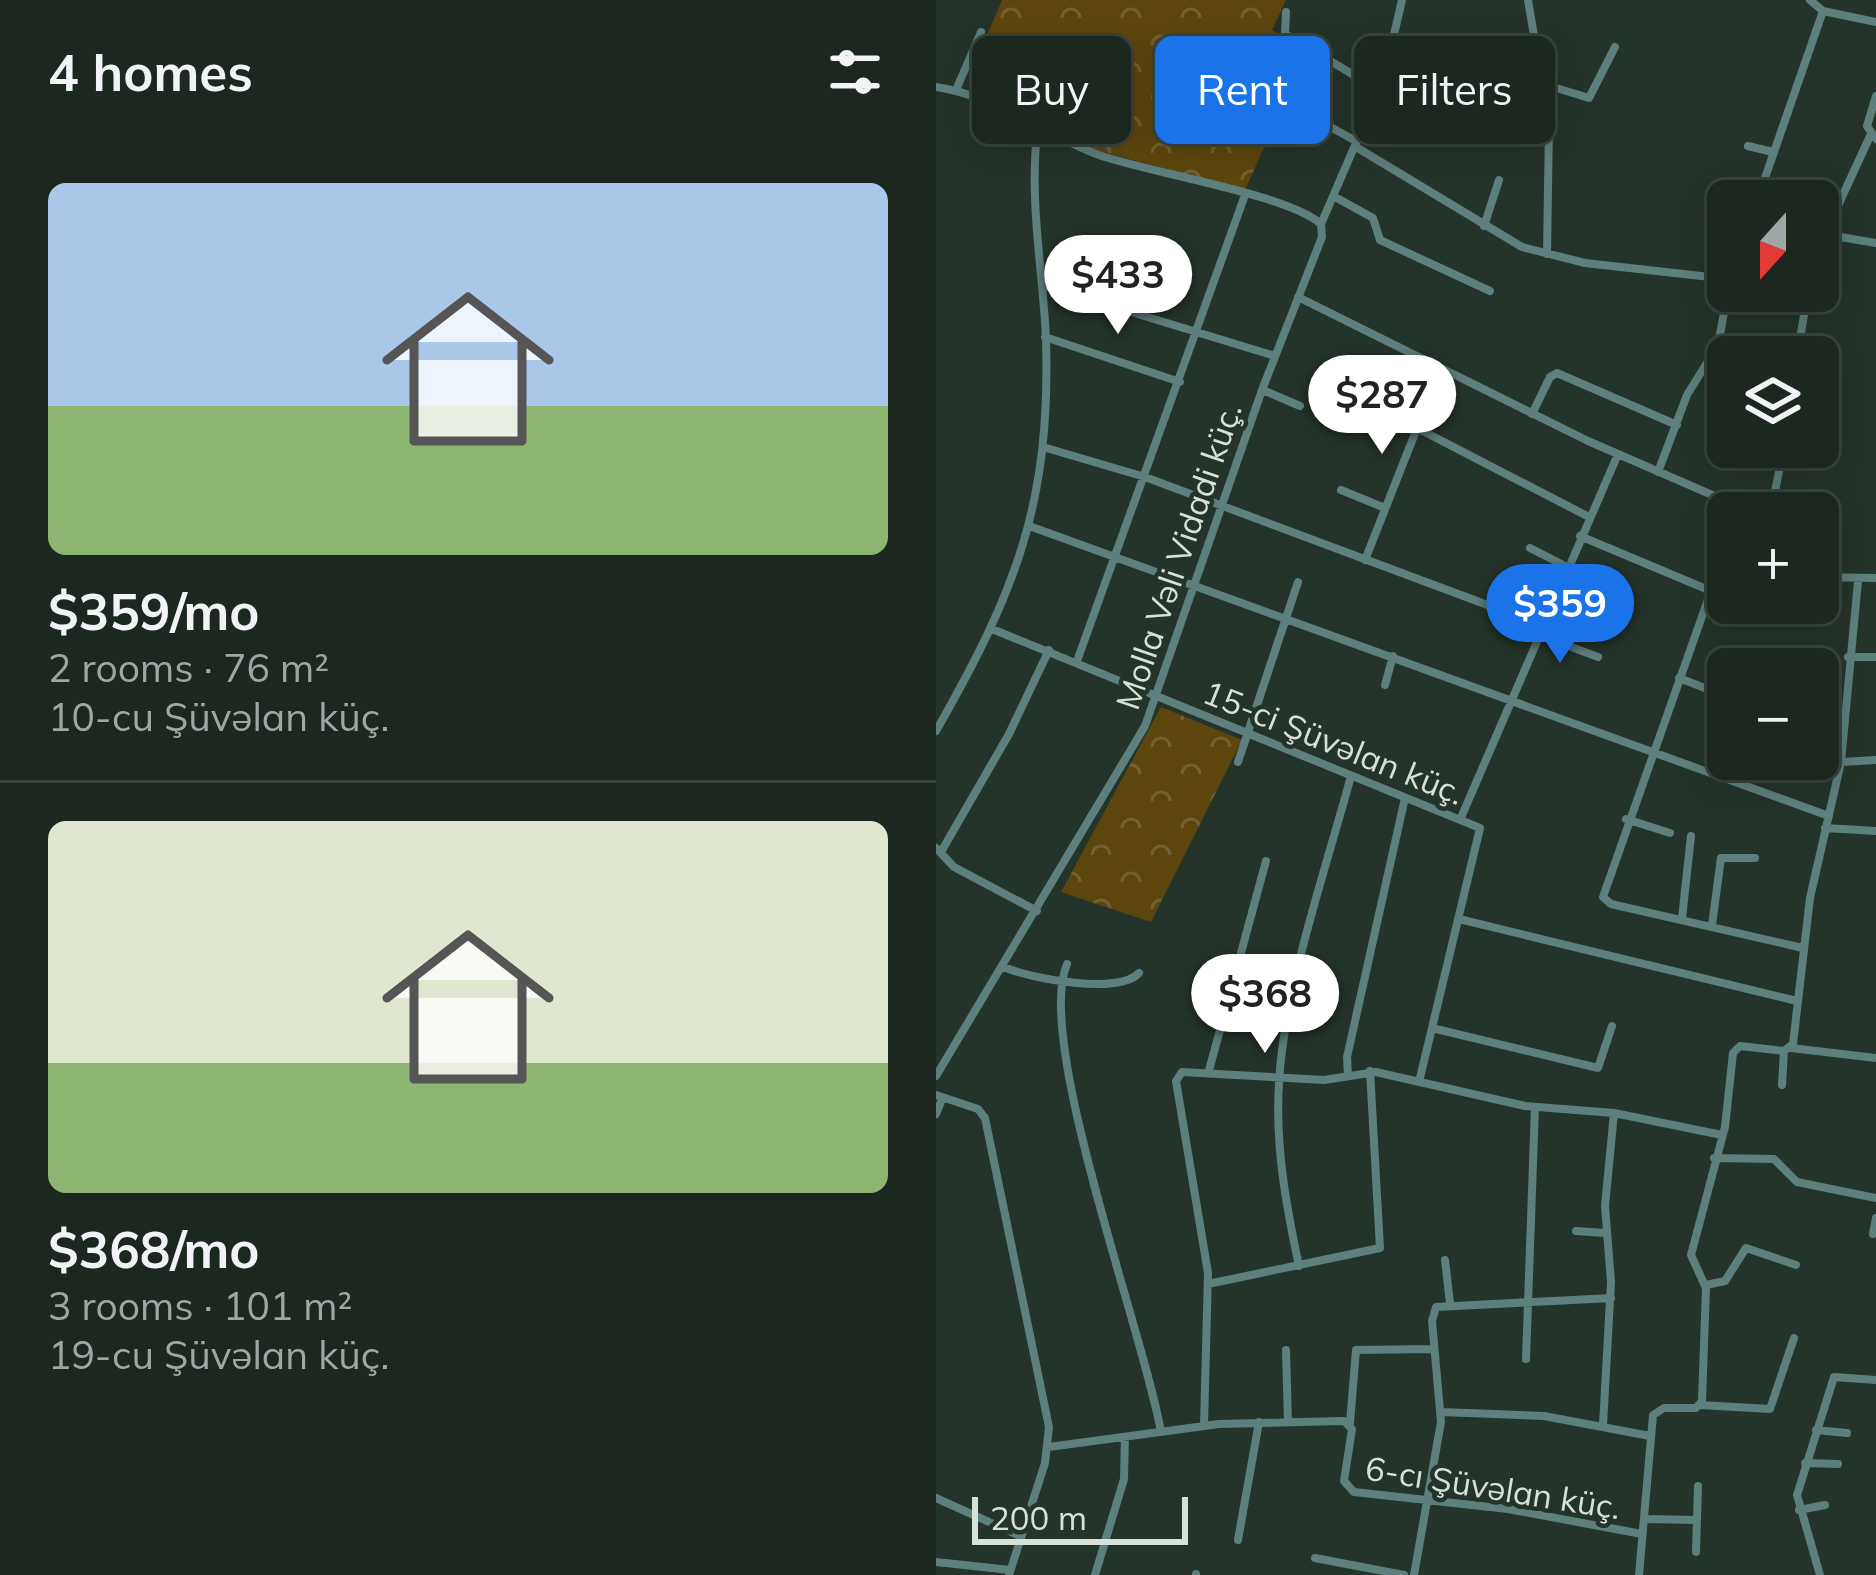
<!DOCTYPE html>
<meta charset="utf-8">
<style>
:root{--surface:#1c2720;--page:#252f29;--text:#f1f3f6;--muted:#a0a5a5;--line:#3a443e;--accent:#1a73e8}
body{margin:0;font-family:Mulish,sans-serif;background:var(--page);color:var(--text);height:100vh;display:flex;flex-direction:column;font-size:45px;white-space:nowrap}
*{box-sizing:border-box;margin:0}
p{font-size:39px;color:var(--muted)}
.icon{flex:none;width:66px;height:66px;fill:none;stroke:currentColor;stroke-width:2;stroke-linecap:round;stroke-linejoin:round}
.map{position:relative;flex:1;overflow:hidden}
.side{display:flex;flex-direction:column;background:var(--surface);width:936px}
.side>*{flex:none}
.banner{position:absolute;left:36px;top:36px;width:723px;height:108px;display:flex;gap:24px}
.needle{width:78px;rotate:201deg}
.controls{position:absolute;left:771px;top:180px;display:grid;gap:24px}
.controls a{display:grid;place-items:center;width:132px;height:132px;border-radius:18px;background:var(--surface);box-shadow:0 6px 30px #0003,0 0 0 3px var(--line);font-size:60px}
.scale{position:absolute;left:36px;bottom:30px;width:216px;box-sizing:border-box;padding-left:12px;border:6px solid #d7e0d9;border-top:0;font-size:33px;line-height:42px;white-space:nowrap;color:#d7e0d9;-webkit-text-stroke:9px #25342a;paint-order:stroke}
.price{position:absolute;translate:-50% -102px;padding:0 27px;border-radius:42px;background:#fff;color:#222;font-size:39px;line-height:78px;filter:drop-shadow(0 3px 6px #0008)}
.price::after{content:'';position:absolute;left:50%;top:72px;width:36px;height:27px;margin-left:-18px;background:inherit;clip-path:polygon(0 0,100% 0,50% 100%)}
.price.active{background:var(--accent);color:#fff}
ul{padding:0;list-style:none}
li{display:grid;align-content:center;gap:24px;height:636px;padding:0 48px}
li+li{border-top:3px solid var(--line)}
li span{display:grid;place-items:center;height:372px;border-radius:18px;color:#555}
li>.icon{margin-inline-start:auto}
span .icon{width:216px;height:216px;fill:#fffc;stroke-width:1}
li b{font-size:51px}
h2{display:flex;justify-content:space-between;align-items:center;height:144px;padding:0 48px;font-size:51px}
.tag{padding:0 42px;border-radius:18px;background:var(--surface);box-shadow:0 6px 30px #0003,0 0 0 3px var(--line);font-size:42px;line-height:108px}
.tag.active{background:var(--accent);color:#fff}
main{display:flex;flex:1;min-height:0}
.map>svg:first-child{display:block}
.park{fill:url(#park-crowns)}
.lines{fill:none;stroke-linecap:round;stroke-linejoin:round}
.minor{stroke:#5d7f7d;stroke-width:8}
.labels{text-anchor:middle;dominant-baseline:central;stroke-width:9;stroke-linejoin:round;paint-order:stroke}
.street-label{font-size:33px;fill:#d7e0d9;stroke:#25342a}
</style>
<main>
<section class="side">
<h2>4 homes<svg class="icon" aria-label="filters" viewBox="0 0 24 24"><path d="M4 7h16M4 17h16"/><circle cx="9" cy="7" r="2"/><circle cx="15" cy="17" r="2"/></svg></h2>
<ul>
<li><span style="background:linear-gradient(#a9c7e8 60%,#8fb573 0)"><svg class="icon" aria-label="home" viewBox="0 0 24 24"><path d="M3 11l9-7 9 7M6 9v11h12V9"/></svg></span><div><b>$359/mo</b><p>2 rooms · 76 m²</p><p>10-cu Şüvəlan küç.</p></div></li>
<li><span style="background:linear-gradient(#dfe7d0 65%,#8fb573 0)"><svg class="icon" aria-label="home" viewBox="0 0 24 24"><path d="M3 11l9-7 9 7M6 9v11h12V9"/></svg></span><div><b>$368/mo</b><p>3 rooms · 101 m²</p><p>19-cu Şüvəlan küç.</p></div></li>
</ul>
</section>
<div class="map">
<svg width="940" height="1575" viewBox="0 0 940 1575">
<defs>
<pattern id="park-crowns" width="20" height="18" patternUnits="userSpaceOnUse" patternTransform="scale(3)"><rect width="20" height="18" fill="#5d460d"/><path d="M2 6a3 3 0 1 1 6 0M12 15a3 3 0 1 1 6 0" fill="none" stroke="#746030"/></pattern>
</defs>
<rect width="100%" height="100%" fill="#25342a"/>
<path class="park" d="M66,0H350L336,30L380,55L350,98L309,190L167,152L109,126L111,119L100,114L104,101L38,66Z
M225,707L306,740L215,922L125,892Z"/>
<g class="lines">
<path class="minor" d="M592,0L613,124L611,254
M874,0L887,11L940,22
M350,12L349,34L443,90
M560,51L598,52
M0,87C58,95 109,135 163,155C214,173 351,194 385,224
M20,90L45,32
M605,90L617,87L653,98L679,47
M940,96L931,126L940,139
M380,119L418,140
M812,146L837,152
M420,147L586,247L649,263L792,279
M399,197L437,218L444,240L554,291
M821,201L887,11
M548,226L563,180
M887,234L940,243
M882,249L935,134
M107,285L339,356
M362,297L652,441L813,511
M109,337L244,382
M861,357L872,291
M327,390L364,406
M596,414L614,377L621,373L741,425
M481,428L653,517
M107,447L209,477L605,625
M722,472L751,395L782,345L792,291
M405,490L449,508
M829,513L836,506L848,447
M96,527L893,816
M644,536L775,591
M594,548L631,567
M429,560L504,370
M792,562L775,591L667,897L675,904L867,948
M882,577L940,578
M56,629L544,828L483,1082
M601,634L662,657
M912,657H940
M141,661L309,195
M743,678L792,697
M449,685L457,656
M0,731C80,591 115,503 110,339C107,270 92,196 102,127
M882,731L907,739
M302,762L362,582
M906,762L940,760
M690,819L734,833
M524,820L682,454
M889,828L940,831
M0,848L18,867L101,911
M5,852L73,734L113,650
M746,918L755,836
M523,919L861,1001
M776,925L785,858H819
M131,964C98,1039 208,1334 225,1432
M68,967C95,979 183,995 203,973
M496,1028L662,1068L676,1026
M855,1048L940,1058
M272,1074L330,861
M0,1076L209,726L326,390L386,237L385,224L448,78L466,0
M412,1076L411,1057L469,798
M846,1085L848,1051
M0,1095L42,1109L49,1118L113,1427L109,1463L73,1575
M0,1114L6,1099
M778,1158L838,1159L861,1182L940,1198
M640,1231L669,1233
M937,1234L940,1218
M509,1260L514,1303
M363,1266C350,1205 339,1146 343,1083C348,988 390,869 415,776
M272,1284L444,1248L434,1071
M770,1285L789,1281L810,1248L860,1265
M350,1350L352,1422
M590,1359L599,1107
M764,1405L834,1409L858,1338
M506,1412L608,1416L714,1436
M414,1423L420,1350L498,1349
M268,1425L272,1273L240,1081L246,1072L388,1080L440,1072L589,1106L678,1113L786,1135
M667,1425L675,1282L669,1206L678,1113
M880,1430L911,1433
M113,1447L283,1424L408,1421L416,1429L408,1481L418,1492L572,1509L706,1534
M869,1463L902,1464
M0,1498L84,1536
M863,1510L889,1505
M708,1519L760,1520
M302,1540L323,1422
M760,1552L762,1486
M379,1558L468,1575
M0,1562L74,1570
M159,1575L188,1479L189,1437
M260,1575V1574
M478,1575L505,1422L496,1321L500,1307L675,1298
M703,1575L717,1415L728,1408H760L766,1401L770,1288L755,1255L789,1127L797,1053L804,1046L848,1051L857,1044L874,898L905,762L922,581
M884,1575L861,1495L898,1377L940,1380"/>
</g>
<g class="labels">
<g class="street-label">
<text transform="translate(242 556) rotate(-71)">Molla Vəli Vidadi küç.</text>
<text transform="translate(398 742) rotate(22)">15-ci Şüvəlan küç.</text>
<text transform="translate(557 1487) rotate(9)">6-cı Şüvəlan küç.</text>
</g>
</g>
</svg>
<div class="controls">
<a><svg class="needle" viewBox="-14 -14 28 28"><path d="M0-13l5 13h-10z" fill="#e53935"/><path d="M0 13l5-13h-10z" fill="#a0a5a5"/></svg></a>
<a><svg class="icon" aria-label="layers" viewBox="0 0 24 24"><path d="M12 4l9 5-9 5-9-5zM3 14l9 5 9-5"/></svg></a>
<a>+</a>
<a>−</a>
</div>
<div class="scale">200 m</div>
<b class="price" style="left:182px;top:337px">$433</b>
<b class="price" style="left:446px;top:457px">$287</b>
<b class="price active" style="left:624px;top:666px">$359</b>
<b class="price" style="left:329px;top:1056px">$368</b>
<div class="banner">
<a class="tag">Buy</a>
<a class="tag active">Rent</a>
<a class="tag">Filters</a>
</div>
</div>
</main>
